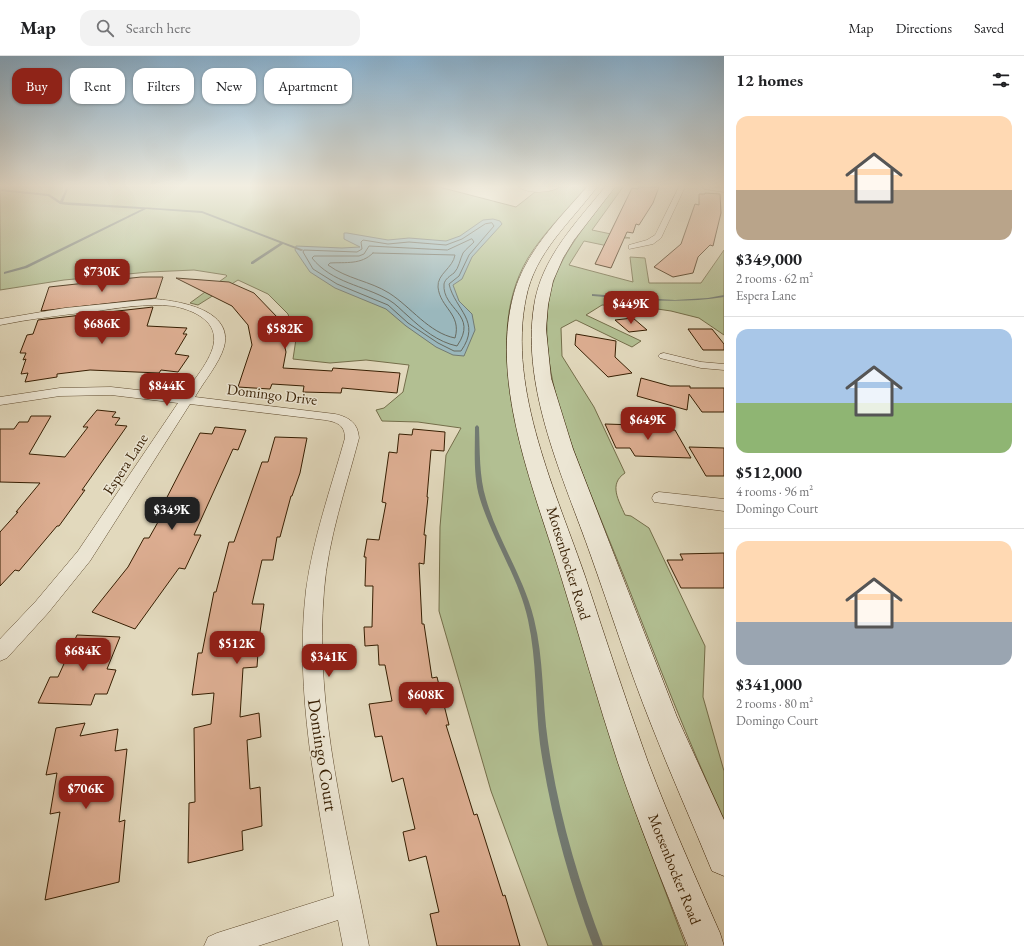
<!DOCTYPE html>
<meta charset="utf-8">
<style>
:root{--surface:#fff;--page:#f2f2f2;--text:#202124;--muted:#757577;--line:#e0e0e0;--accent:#8f2418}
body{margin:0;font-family:"EB Garamond",serif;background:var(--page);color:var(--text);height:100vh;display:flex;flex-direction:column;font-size:15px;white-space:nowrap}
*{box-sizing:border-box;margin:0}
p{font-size:13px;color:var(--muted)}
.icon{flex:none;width:22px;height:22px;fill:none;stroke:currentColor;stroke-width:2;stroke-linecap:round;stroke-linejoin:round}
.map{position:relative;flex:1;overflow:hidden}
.details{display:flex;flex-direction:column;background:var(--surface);width:300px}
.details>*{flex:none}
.hud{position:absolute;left:12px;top:12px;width:380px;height:36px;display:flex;gap:8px}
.price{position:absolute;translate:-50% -34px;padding:0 9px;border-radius:8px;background:var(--accent);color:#fff;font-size:13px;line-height:26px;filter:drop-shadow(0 1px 2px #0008)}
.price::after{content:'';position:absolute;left:50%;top:24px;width:12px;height:9px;margin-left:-6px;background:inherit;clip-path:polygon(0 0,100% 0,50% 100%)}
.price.current{background:#222;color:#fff}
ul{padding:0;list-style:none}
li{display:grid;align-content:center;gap:8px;height:212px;padding:0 12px}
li+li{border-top:1px solid var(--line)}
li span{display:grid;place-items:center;height:124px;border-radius:12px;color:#555}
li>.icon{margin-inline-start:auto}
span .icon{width:72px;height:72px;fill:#fffc;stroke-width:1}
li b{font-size:17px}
h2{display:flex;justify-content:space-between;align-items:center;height:48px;padding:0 12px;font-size:17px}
.tag{padding:0 14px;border-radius:12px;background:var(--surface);box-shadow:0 1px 3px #0004;font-size:14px;line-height:36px}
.tag.current{background:var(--accent);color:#fff}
header{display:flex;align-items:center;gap:24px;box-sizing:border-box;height:56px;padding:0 20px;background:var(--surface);border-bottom:1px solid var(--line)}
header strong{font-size:19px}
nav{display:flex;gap:22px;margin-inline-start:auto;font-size:14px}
.search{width:280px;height:36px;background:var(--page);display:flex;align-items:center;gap:10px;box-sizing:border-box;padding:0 14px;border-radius:12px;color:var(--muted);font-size:15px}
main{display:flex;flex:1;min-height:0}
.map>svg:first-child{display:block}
.green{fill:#b2bf92;stroke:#746e4a}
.water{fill:#9ab7bc;stroke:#727a72}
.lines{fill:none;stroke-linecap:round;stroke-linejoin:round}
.shore{stroke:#686a5f;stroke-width:1}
.stream{fill:#727a72;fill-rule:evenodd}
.building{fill:#ddae92;stroke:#361e02}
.minor-casing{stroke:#614d31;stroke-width:1}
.secondary-casing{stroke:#361e02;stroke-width:1}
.minor{fill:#ece6d4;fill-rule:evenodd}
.secondary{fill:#ece6d4;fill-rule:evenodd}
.labels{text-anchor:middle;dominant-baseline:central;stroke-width:3;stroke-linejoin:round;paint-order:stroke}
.street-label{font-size:15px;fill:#361e02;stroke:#ece6d4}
.near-street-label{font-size:18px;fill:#361e02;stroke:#ece6d4}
</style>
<header>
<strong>Map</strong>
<div class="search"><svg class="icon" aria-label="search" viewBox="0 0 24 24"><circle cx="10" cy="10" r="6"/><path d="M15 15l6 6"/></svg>Search here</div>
<nav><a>Map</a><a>Directions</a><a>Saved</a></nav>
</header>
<main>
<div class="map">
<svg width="724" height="890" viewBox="0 0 724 890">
<rect width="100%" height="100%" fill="#e2d9bd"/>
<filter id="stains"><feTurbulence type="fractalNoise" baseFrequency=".005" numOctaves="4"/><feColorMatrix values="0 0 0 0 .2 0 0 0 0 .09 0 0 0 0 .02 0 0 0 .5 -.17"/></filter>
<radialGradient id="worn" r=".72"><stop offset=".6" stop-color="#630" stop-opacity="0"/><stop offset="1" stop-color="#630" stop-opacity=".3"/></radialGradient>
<path class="green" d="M0,131H439L516,151L535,136L550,135L560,131H586C567,154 544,176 528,202C502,246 504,297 512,346L614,692L641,771L686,890H548L491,735L439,555L440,471L446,399L461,372L418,366L382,365L376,354L384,352L403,336L409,309L366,304L330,307L293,303L296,283L288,258L268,238L238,224L198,249L190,247L227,220L226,219L194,214L149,216L64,224L0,234Z
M615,131H623L592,174L630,182H624L608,190L584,185L569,209L633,226L630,201L645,202L649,227H701L724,194V279L699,262L671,255L644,251L602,249L586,259L641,285L632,291L576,264L561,272L562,300L594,351L625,417C608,428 619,445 625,459L631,460L649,472L705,590L703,641L724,715V763C688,686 658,607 627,528C614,495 600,462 587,429C564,370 539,307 549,242C557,199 590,165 615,131Z"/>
<path class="water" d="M493,163L500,165L502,168L472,201L462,223L453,229L459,245L472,258L475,274L464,300L453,299L436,291L406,270L386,253L335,232L310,216L295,194L296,190L342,192L360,191L344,183V177H347L388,184L409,182L446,185L460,180L483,164Z"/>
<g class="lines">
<path class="shore" d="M492,167L494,170L469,199L459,220L449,228C455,254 482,265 461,295H454L438,287L408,267L388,249L337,228L313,213L303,196L304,194L357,196L362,193L361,186L363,184L388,188L409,186L446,189L462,183L485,168Z
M472,183L474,186C470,190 466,193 463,197C460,203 459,212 454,217C450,220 445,223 444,228C442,254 479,258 457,290C438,286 422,273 408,260C402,255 396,248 389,244C363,229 332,227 312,202L314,200H359L364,198L369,190L447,194Z
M373,197L455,199C453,212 437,218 438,231C440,252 462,258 455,282C429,277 411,251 389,237C370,225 347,223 328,209L330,207C346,206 361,209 373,197Z"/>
<path class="stream" d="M67,132L68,133L63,146L202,155L304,194L301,195L283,188L253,208H251V206L280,187L202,157L146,153L27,212L4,218V216L25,210L142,153L68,149L60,148L48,140L0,135V133L49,138L60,145L66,133Z
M592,238L642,242L675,244L708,242L724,239V241C680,248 637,244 593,240H592Z
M477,369L479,371C480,395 479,420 486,443C498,485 524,521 534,563C544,603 542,645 548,686C558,756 578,824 603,890H593C569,825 550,757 540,688C535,647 537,605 528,564C519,522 493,485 480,443C473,420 475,395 475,371Z"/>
</g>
<path class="building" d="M639,131H659L653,147L639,169L636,168L633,177L627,176L611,212L595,208L632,132L638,133Z
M705,137L720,138L721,157L713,190L710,189L698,201L693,217L673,221L654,211L681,188L695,148L699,149V138H705Z
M141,221H163L156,242L41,255L49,231Z
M176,222L229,226L254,237L278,262L286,296L283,312L332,315L333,312L400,317L397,337L342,332L341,337L303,336L304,330L272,328L270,333L238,331L252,289L248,269L232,250Z
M153,251L147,270L187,272L183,278H187L175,298L189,300L178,316L161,314L159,317L90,314L57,318V321L25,326L28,317L21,318L26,303L23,304L26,297H20L27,279L33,278L38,264Z
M633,262L647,274L629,276L615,264Z
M688,273H712L724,288V294H703Z
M576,278L616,285L615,301L632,317L608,321L575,289Z
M641,322L670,330H690V332H724V356H702L689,338L687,354L637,340Z
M97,354L116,356L112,361L120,362L115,369L127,370L82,434H85L59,470H57L19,515L15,514L0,530V476L18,456H16L40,427L0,426V373H14L19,366H28L31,360H51L29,398L65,401L88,371H83Z
M605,368L636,369L638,373L675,374L691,402L635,400L630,392H616Z
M215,371L246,374L238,394L233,393L194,479H201L185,513L179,512L135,573L92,556L128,511L144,482H149L167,450L163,449L200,377L212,378Z
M413,373L445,376L444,395L431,394L427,441H428L424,479H426L424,508L419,507L422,568H424L432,622L437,621L449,669H446L474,759L477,758L503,840L505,839L520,890H437L430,858L439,856L426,800L409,805L403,776L415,773L403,722L392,726L382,680L375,681L369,648L392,645L385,609H379L378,589L365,590L364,571H372L373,530H365L366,501H364L367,483L379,484L386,447L382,446L389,396L397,397L399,378L412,379Z
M275,381L307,382L300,417L292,440H291L280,481H277L273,504H262L252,548H264L259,583L257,611L243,612L240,661L259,657L261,681L247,684L250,733L260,731L262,770L242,775L243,794L188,807L189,747L195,746L194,672L211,668L214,637L192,639L198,597H202L214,536H216L229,486H234L262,406H268Z
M689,391L724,392V420H706Z
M724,497V532H681L667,504H683L680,498Z
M77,579L120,581L107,613L116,614L107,638H95L91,649L38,647L50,621H58Z
M85,667L80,680L118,673L115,695L127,693L119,766L125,764L119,826L45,844L60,756L50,758L57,717L46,719L56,672Z"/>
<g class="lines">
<g class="minor-casing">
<path id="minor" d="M519,131H559C551,137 527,138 519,131Z
M679,131H685L661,182L653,188L629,193V189L647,184L655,179Z
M702,131L724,132V136L705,133Z
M155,243C180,245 234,254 224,291C219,308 204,325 195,341L335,358C349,361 358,367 359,382C346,432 328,483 324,535C314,655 347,773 369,890H343L338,864L258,890H204L208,881L217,877L334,840C317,739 294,637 306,534C313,482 331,432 345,382C345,369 337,366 325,364L190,348L90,505L48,557L7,602L0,605V583L36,545L78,495L178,347L111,339L60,340L0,349V341L60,332L111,331L183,339C193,325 216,299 214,281C213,262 189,253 173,250C146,247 118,252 91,256C60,259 30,263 0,269V263L65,252Z
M664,297L701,306L724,308V314L701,312L660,302L658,300L660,298Z
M659,436L724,443V455L654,446L652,442L654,438Z"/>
</g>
<g class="secondary-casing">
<path id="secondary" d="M587,131H597C570,167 535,196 526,242C507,333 557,438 586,523C606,584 626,645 648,706C670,764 695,820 720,877L724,890H688C664,830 639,769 618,707C598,646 581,585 562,524C536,438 490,331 513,241C524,197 558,164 587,131Z
M605,131H615L574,184L563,202L553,225L548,249L546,273L551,322L573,393L677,661L724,764V820L712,815C692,766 670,717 651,668C629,613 611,556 591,500C564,423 521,333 534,250C541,202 576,167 605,131Z"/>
</g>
<use href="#minor" class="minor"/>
<use href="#secondary" class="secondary"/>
</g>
<linearGradient id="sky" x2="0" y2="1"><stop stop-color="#89b5d6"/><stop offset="0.51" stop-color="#f2eee1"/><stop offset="1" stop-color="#f2eee1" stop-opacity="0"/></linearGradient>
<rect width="724" height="255" fill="url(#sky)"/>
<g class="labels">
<g class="street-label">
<text transform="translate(272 338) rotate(7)">Domingo Drive</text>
<text transform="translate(125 408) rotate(-57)">Espera Lane</text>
<text transform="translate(569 507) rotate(73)">Motsenbocker Road</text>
<text transform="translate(675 813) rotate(68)">Motsenbocker Road</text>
</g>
<g class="near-street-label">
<text transform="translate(323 699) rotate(81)">Domingo Court</text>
</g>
</g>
<rect width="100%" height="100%" filter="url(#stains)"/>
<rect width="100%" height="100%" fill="url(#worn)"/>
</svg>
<b class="price" style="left:102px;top:237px">$730K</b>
<b class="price" style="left:631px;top:269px">$449K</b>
<b class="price" style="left:102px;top:289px">$686K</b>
<b class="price" style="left:285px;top:294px">$582K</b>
<b class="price" style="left:167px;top:351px">$844K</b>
<b class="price" style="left:648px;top:385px">$649K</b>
<b class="price current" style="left:172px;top:475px">$349K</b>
<b class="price" style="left:237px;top:609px">$512K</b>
<b class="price" style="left:83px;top:616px">$684K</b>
<b class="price" style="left:329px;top:622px">$341K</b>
<b class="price" style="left:426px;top:660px">$608K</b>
<b class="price" style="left:86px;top:754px">$706K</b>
<div class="hud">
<a class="tag current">Buy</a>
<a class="tag">Rent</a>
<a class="tag">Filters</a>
<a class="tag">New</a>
<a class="tag">Apartment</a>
</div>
</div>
<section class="details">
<h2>12 homes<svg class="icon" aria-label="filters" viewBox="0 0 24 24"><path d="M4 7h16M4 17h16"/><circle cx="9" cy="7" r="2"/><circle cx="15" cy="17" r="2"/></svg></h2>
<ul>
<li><span style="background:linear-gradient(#ffd9b3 60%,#b9a48a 0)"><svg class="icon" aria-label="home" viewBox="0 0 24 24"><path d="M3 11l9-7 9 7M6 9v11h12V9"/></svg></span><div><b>$349,000</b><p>2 rooms · 62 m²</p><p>Espera Lane</p></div></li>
<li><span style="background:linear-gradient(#a9c7e8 60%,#8fb573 0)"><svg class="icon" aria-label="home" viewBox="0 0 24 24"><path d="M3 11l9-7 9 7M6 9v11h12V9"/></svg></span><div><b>$512,000</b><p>4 rooms · 96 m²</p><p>Domingo Court</p></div></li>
<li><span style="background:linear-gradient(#ffd9b3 65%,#9aa5b1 0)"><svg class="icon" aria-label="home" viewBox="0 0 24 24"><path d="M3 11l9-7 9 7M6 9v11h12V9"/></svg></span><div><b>$341,000</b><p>2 rooms · 80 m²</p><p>Domingo Court</p></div></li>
</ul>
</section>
</main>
